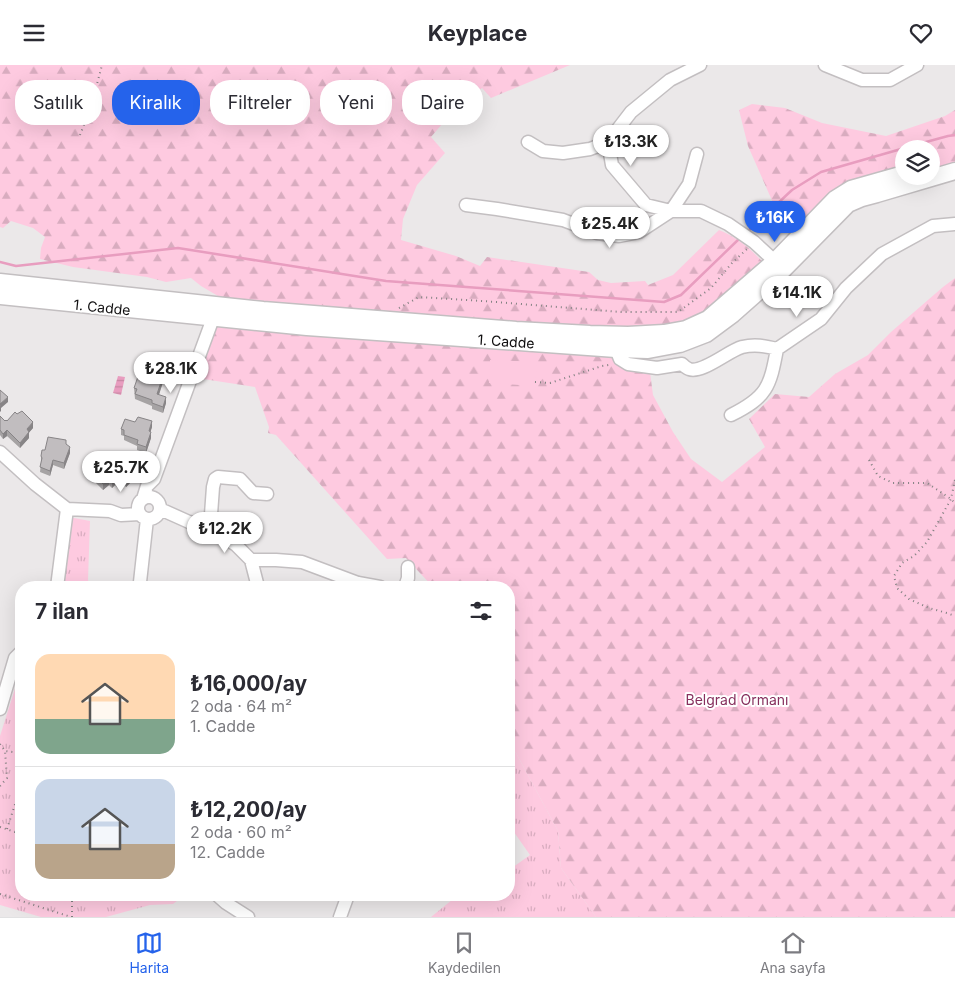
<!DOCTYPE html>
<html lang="tr">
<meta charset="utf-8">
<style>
:root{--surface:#fff;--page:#f7f7f7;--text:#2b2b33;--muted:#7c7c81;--line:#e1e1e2;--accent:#2563eb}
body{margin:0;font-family:Inter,sans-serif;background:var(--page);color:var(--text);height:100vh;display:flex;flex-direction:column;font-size:19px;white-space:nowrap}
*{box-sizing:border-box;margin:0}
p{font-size:16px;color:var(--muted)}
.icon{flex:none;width:28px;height:28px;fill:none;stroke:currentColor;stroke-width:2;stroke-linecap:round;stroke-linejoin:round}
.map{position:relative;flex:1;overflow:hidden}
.side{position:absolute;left:15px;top:516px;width:500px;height:320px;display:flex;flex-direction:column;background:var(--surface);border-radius:20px;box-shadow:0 5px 20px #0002}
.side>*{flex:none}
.banner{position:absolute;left:15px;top:15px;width:500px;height:45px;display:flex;gap:10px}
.buttons{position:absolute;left:895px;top:75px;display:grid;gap:10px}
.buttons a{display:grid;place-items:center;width:45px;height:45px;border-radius:50%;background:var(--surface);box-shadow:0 5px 20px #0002;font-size:25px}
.price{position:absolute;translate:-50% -42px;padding:0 11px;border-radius:18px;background:#fff;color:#222;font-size:16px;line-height:32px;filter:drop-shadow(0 1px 2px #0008)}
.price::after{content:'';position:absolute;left:50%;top:30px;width:15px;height:11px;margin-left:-8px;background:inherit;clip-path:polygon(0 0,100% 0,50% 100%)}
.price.on{background:var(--accent);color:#fff}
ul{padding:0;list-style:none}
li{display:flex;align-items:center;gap:15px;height:125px;padding:0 20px}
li+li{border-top:1px solid var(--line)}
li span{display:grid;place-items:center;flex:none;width:140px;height:100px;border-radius:15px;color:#555}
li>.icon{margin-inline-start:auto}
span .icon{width:60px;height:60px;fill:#fffc;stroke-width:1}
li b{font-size:21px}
h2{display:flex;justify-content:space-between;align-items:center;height:60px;padding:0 20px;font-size:21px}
.tag{padding:0 18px;border-radius:20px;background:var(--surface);box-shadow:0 5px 20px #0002;font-size:18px;line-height:45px}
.tag.on{background:var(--accent);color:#fff}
header{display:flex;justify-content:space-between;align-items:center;height:65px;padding:0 20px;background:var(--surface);font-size:22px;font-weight:700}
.tab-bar{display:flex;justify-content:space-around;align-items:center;height:70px;border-top:1px solid var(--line);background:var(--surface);font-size:14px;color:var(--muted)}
.tab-bar a{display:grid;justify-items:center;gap:2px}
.tab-bar .on{color:var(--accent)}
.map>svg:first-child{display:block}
.grass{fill:url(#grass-tufts)}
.forest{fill:url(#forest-firs);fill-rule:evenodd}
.pitch{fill:#fecae0}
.water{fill:url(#water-rules)}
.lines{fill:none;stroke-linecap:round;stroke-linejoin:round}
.stream{stroke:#e89dbf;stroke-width:2.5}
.minor-casing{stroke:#c3bfc1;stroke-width:15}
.major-casing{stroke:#c3bfc1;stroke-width:19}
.path{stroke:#838182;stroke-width:2;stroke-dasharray:1 4;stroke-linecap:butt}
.minor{stroke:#fff;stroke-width:12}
.major{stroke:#fff;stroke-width:16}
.wall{fill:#a6a3a4}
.shaded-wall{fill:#878486}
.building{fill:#c1bdbf;stroke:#878486}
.labels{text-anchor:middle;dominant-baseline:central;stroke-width:4;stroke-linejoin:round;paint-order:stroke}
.street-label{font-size:14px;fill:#0f0e0f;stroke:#fff}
.park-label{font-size:14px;fill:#87305e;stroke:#fff}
</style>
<header><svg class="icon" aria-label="menu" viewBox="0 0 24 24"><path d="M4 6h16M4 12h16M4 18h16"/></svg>Keyplace<svg class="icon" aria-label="heart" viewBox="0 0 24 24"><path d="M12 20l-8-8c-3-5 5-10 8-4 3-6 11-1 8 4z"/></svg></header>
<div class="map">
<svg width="955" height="852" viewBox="0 0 955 852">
<defs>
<pattern id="grass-tufts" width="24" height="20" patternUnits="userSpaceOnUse" patternTransform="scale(1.25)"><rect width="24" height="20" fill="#fecae0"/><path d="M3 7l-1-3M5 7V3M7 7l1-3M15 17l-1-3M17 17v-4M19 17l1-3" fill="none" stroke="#d8acbf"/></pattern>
<pattern id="forest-firs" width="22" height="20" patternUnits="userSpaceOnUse" patternTransform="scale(1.25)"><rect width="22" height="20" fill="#fecae0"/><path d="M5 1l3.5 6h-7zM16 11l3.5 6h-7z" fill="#d8acbf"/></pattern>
<pattern id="water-rules" width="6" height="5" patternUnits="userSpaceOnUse" patternTransform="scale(1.25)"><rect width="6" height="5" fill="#e89dbf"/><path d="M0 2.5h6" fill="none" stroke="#c686a3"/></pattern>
</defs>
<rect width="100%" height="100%" fill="#ebe8e9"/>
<path class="grass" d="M69,452L90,456L88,515L91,522H63Z
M21,605V830H185L173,839L150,840L106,852H41L0,840V671Z
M509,684L516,688L558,766L561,803L596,852H431L458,830H509V805L530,790L509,760Z"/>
<path class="forest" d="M0,0H570L491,33L482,23L455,44L431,72L445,88L417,120L403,154L401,175L456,191L480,201L487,192L589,207L598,215L611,218L645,216L648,220L673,210L719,165C746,176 760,194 780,216L756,239L716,272L701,279L648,292L653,330L673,367L691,394L722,417L765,382L749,354L775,329L809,332L835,309L868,290L891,267L943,222L955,213V852H596L561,803L558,766L516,688L509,684V522H433L406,493L387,494L276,370L268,368L269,362L255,322L184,311L218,231L201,221L191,213L166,217L147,212L73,202L40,194L41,183L45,172L33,163L11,156L3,163L0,162Z
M752,39L785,43L822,58L886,71L945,51L955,45V113L855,143L814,183L774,140L748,81L739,45ZM904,84H931V111H904Z"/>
<path class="pitch" d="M490,295L537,297L535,321L489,318Z"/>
<path class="water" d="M118,311L125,312L121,330L113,328Z"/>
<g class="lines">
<path class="stream" d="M746,168L792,125L821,107L915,80L948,71L955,70
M0,197L16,201L178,183L386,216L664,237L681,230L740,173"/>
<g class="minor-casing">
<path id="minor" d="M700,0L670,15L631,47L608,77L612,100L646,140L671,146H701L728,159L754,177L780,201
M825,0L862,15H890L917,0
M528,77L543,86L563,88L590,84L608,77
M466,140L497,144L563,155L597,168L619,171L639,167L671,146L689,119L697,89
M616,276V284L620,294L628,299L657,303L682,299C684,301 686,303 689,304C702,309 728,286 742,282C755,279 765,281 777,284L821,254L846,223L882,189L933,161L955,159
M731,350C767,332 770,322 777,284
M0,387L35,419L67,444L110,446L121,450L140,449
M138 443a11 11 0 1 1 22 0a11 11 0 1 1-22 0Z
M143,434L147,421L154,414L216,245
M160,444L189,457L210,463L236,480L251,495L258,522
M210,463L213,422L215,414L218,412L240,414L253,428L267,429
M251,495H276L302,497L358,518L380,522
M140,517L147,454
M57,522L67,444
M403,522H405L408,513V502
M0,644L15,593L21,587
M217,830L226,838L248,852
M340,852L348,830"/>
</g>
<g class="major-casing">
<path id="major" d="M0,217L263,245L516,265L590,269L628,270L664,268L686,264L708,254L775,196L835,134L851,124L904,109
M0,231L307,262L616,284L648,285L680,279L706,269L733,249L784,204L848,139L862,133L877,129L955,106"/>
</g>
<path class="path" d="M80,70L91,42L102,0
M399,243L419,232L483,236L621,247H678L711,223L732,198L747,184
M535,317L550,318L602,301L609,300L610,298
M869,395L878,411L893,418H927L951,434L955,438
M955,415L951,434L927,477L914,491L902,498L894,511L897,523L909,534L929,543L947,548L955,551
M0,679L5,686L21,688
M0,721L7,713L5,686
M21,745L18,753L21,754
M0,762L21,769
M7,764L21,721
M0,829L71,852
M72,852V830"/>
<use href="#minor" class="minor"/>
<use href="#major" class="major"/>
</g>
<path class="wall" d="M163,317L159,330L166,338L163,348L152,344V341L135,334L134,323Z
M0,351L5,356L33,363L29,367V373L20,383L7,371L3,374L0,370Z
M152,362L150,367L151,373L146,388L137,385V381L124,375V371L121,370V364Z
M66,380L70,388L64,404L53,400L50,411L40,407L41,398V391L45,385Z
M120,397L130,404L131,417L126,422L123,419L118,423L115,420L112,423L109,420L103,425L96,418V412L101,408V404Z"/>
<path class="shaded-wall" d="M163,311V317L157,335V329Z
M8,332V337L1,343V346L0,347V339Z
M166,332V338L163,348V342Z
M152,356V362L149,372V366Z
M33,357V363L27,370V364Z
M7,365V371L3,374V369Z
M29,367V373L20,383V378Z
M151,367V373L146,388V382Z
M70,382V388L64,404V398Z
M53,395V400L50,411V406Z
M131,412V417L126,422V416Z
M123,413V419L118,423V417Z
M115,414V420L112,423V417Z
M109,415V420L103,425V419Z"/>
<path class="building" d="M141,303L163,311L157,329L166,332L163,342L152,338V335L135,329L137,324L134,323Z
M0,325L8,332L0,339L1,340L0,342Z
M22,346L33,357L27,364L29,367L20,378L7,365L3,369L0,365V351L5,356L6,355L7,356L15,347L17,349Z
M138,352L152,356L149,366L151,367L146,382L137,379L138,375L124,370V365L121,364L125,354L135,357Z
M48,372L66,375V379L70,382L64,398L53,395L50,406L40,402L42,393L41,391L42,385H45Z
M123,394L130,401L128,403L131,405L128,409L131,412L126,416L123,413L118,417L115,414L112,417L109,415L103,419L96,412L103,407L101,404L110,396L114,399L119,395L120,397Z"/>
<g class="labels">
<g class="street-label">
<text transform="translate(102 242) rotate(6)">1. Cadde</text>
<text transform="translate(506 276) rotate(4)">1. Cadde</text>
</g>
<g class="park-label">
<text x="737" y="634">Belgrad Ormanı</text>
</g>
</g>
</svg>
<div class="buttons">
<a><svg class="icon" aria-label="layers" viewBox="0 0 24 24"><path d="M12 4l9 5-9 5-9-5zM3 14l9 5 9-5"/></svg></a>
</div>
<b class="price" style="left:631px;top:102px">₺13.3K</b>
<b class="price on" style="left:775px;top:178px">₺16K</b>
<b class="price" style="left:610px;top:184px">₺25.4K</b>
<b class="price" style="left:797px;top:253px">₺14.1K</b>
<b class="price" style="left:171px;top:329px">₺28.1K</b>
<b class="price" style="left:121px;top:428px">₺25.7K</b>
<b class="price" style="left:225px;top:489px">₺12.2K</b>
<div class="banner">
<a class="tag">Satılık</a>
<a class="tag on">Kiralık</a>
<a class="tag">Filtreler</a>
<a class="tag">Yeni</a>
<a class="tag">Daire</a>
</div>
<section class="side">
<h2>7 ilan<svg class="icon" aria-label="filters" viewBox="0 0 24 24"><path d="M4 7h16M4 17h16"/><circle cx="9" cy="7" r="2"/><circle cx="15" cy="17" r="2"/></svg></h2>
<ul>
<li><span style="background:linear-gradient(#ffd9b3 65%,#7fa58c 0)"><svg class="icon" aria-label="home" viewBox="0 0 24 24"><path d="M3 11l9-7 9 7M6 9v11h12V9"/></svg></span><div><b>₺16,000/ay</b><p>2 oda · 64 m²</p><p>1. Cadde</p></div></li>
<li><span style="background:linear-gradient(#c9d6e8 65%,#b9a48a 0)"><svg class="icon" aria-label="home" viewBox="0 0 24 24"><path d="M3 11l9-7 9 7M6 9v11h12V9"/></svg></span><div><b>₺12,200/ay</b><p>2 oda · 60 m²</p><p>12. Cadde</p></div></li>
</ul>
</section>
</div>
<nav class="tab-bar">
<a class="on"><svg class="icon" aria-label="map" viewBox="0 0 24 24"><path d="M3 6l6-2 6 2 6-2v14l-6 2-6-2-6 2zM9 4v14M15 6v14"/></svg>Harita</a>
<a><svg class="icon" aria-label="saved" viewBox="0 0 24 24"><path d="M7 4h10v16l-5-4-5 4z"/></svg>Kaydedilen</a>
<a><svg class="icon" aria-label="home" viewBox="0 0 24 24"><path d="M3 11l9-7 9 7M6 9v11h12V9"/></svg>Ana sayfa</a>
</nav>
